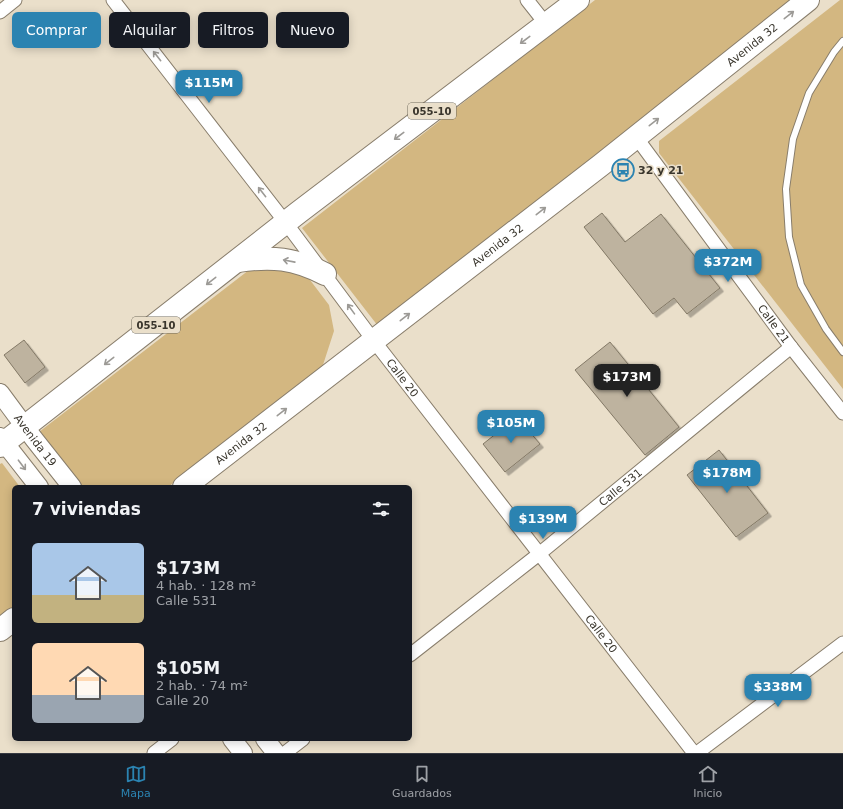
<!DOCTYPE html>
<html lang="es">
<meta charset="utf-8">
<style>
:root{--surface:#171b24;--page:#20242c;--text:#f1f3f6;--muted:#9ea1a6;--line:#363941;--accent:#2b83b1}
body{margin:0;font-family:"DejaVu Sans",sans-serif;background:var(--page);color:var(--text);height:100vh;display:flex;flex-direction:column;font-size:15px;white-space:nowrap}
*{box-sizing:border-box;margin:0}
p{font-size:13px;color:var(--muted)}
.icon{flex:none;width:22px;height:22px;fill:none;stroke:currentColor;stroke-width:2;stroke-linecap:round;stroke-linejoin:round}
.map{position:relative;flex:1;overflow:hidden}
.sheet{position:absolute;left:12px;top:485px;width:400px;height:256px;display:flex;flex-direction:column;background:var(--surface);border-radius:6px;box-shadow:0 2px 10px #0003}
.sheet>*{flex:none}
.guide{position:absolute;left:12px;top:12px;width:400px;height:36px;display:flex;gap:8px}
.price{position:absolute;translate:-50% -34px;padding:0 9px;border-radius:8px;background:var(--accent);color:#fff;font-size:13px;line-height:26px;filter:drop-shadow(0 1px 2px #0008)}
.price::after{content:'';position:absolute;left:50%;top:24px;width:12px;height:9px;margin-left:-6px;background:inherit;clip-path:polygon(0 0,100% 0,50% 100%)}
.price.active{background:#222;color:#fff}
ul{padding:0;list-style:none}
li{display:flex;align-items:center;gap:12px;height:100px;padding:0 20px}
li span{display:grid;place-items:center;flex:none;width:112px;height:80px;border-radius:6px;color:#555}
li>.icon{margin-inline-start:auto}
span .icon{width:48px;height:48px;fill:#fffc;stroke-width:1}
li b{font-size:17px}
h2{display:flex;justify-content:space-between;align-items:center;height:48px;padding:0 20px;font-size:17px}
.pill{padding:0 14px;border-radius:6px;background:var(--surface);box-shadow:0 2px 10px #0003;font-size:14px;line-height:36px}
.pill.active{background:var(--accent);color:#fff}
.menu{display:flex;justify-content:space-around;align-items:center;height:56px;border-top:1px solid var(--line);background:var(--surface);font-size:11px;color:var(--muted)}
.menu a{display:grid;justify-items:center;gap:2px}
.menu .active{color:var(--accent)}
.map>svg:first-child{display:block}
.green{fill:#d3b781}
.building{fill:#beb39f;stroke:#837966;filter:url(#shadow)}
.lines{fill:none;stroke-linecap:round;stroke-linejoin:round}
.lane-casing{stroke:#887d6b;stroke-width:8}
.street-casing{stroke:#887d6b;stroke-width:15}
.secondary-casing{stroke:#887d6b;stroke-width:20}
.highway-casing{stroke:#887d6b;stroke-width:24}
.lane{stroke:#fff;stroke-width:6}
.street{stroke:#fff;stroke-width:13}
.secondary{stroke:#fff;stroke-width:18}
.highway{stroke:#fff;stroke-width:22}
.oneway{stroke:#9c9a96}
.labels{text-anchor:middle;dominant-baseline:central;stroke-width:3;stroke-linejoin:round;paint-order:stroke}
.shield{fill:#eadfca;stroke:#6e685b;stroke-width:1}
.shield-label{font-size:10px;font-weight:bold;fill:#39352c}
.street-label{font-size:11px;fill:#39352c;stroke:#eadfca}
.poi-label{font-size:11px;font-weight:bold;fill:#39352c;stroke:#eadfca;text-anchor:start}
</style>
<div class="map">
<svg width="843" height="753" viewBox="0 0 843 753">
<defs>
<filter id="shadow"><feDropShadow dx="3.5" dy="3.5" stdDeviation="0" flood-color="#0004"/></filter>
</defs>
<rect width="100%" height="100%" fill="#eadfca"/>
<path class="green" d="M595,0H796L378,326L302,228Z
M840,0H843V389L659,153V141Z
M283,267L307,276L329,305L334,331L322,368L168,487H82L39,432L249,270Z
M2,463L20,487H14V607L0,618V464Z"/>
<path class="building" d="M602,213L625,242L661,214L720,288L687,314L674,298L653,314L584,227Z
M24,340L45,367L25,383L4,355Z
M610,342L679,427L645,455L575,370Z
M517,417L540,444L505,472L483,444Z
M719,450L768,513L736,537L687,475Z"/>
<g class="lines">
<g class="lane-casing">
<path id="lane" d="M843,41L834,52L809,93L793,139L786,189L789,237L801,285L826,329L843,352"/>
</g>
<g class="street-casing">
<g id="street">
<path id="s1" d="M113,0L286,223L374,341L694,753"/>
<path d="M527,0L546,24"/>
<path d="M0,12L15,0"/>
<path id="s2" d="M636,137L791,347L843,413"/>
<path id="s3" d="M410,655L539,554L791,347"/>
<path d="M154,753L172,739"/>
<path d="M285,753L303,739"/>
<path d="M697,753L843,643"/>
</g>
</g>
<g class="secondary-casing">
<g id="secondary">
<path id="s4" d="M0,393L34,439L72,487"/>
<path d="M0,437L39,487"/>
<path d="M232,739L243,753"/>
<path d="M265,739L276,753"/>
</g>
</g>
<g class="highway-casing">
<g id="highway">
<path d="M238,261C272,256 294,258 325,274"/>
<path d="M0,446L299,212L578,0"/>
<path id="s5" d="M184,487L601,165L808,0"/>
<path d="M0,630L14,619"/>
</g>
</g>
<use href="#lane" class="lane"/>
<use href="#street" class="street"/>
<use href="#secondary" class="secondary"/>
<use href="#highway" class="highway"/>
</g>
<defs><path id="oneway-shaft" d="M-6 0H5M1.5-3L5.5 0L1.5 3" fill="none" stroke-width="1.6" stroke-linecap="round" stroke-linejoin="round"/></defs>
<g class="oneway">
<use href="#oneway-shaft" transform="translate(789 15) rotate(-38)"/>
<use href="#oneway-shaft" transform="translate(525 40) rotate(143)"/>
<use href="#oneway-shaft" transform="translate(157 56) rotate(-128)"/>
<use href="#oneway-shaft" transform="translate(654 122) rotate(-38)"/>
<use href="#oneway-shaft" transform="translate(399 136) rotate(143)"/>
<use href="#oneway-shaft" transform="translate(262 192) rotate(-128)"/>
<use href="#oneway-shaft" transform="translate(541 211) rotate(-38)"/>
<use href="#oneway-shaft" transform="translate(289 261) rotate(-169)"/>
<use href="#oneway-shaft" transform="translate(211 281) rotate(142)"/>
<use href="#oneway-shaft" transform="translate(351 309) rotate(-126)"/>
<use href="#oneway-shaft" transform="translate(405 317) rotate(-38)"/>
<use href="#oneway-shaft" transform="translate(109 361) rotate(142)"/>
<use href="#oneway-shaft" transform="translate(282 412) rotate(-38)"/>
<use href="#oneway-shaft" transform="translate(22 465) rotate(53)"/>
</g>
<defs>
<g id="bus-ring" transform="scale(1.15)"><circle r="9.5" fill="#eadfca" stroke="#2b83b1" stroke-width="1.5"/><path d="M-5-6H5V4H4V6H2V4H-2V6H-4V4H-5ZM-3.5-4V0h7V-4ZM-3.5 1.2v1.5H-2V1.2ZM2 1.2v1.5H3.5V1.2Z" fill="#2b83b1"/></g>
</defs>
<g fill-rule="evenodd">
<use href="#bus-ring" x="623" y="170"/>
</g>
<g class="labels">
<g class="shield">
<rect x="408" y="103" width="48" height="16" rx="3"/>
<rect x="132" y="317" width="48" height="16" rx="3"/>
</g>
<g class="shield-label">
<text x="432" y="111">055-10</text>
<text x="156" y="325">055-10</text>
</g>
<g class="street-label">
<text stroke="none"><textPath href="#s5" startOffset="720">Avenida 32</textPath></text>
<text stroke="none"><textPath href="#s5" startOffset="396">Avenida 32</textPath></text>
<text stroke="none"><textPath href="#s2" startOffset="232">Calle 21</textPath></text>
<text stroke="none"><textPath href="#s1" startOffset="476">Calle 20</textPath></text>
<text stroke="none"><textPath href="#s4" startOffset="59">Avenida 19</textPath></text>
<text stroke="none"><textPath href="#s5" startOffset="72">Avenida 32</textPath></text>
<text stroke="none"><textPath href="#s3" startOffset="269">Calle 531</textPath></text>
<text stroke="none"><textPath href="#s1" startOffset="800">Calle 20</textPath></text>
</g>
<g class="poi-label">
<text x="638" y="170">32 y 21</text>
</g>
</g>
</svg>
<b class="price" style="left:209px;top:104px">$115M</b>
<b class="price" style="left:728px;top:283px">$372M</b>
<b class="price active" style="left:627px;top:398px">$173M</b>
<b class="price" style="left:511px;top:444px">$105M</b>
<b class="price" style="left:727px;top:494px">$178M</b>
<b class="price" style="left:543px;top:540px">$139M</b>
<b class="price" style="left:778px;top:708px">$338M</b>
<div class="guide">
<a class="pill active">Comprar</a>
<a class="pill">Alquilar</a>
<a class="pill">Filtros</a>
<a class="pill">Nuevo</a>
</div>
<section class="sheet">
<h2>7 viviendas<svg class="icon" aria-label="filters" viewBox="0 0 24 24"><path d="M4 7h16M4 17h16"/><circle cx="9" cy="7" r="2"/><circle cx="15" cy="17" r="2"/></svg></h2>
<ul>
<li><span style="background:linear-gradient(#a9c7e8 65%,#c2b280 0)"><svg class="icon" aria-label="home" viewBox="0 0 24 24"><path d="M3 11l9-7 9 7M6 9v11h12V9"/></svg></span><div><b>$173M</b><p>4 hab. · 128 m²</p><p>Calle 531</p></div></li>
<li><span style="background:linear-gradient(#ffd9b3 65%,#9aa5b1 0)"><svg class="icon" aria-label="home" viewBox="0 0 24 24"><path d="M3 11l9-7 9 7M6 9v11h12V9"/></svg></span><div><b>$105M</b><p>2 hab. · 74 m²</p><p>Calle 20</p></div></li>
</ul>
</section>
</div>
<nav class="menu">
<a class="active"><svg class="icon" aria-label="map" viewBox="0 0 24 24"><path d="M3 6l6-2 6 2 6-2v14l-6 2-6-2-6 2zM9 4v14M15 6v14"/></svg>Mapa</a>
<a><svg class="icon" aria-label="saved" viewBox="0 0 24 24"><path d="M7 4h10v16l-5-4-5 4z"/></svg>Guardados</a>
<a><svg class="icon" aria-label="home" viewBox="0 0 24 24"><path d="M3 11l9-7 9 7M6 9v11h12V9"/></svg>Inicio</a>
</nav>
